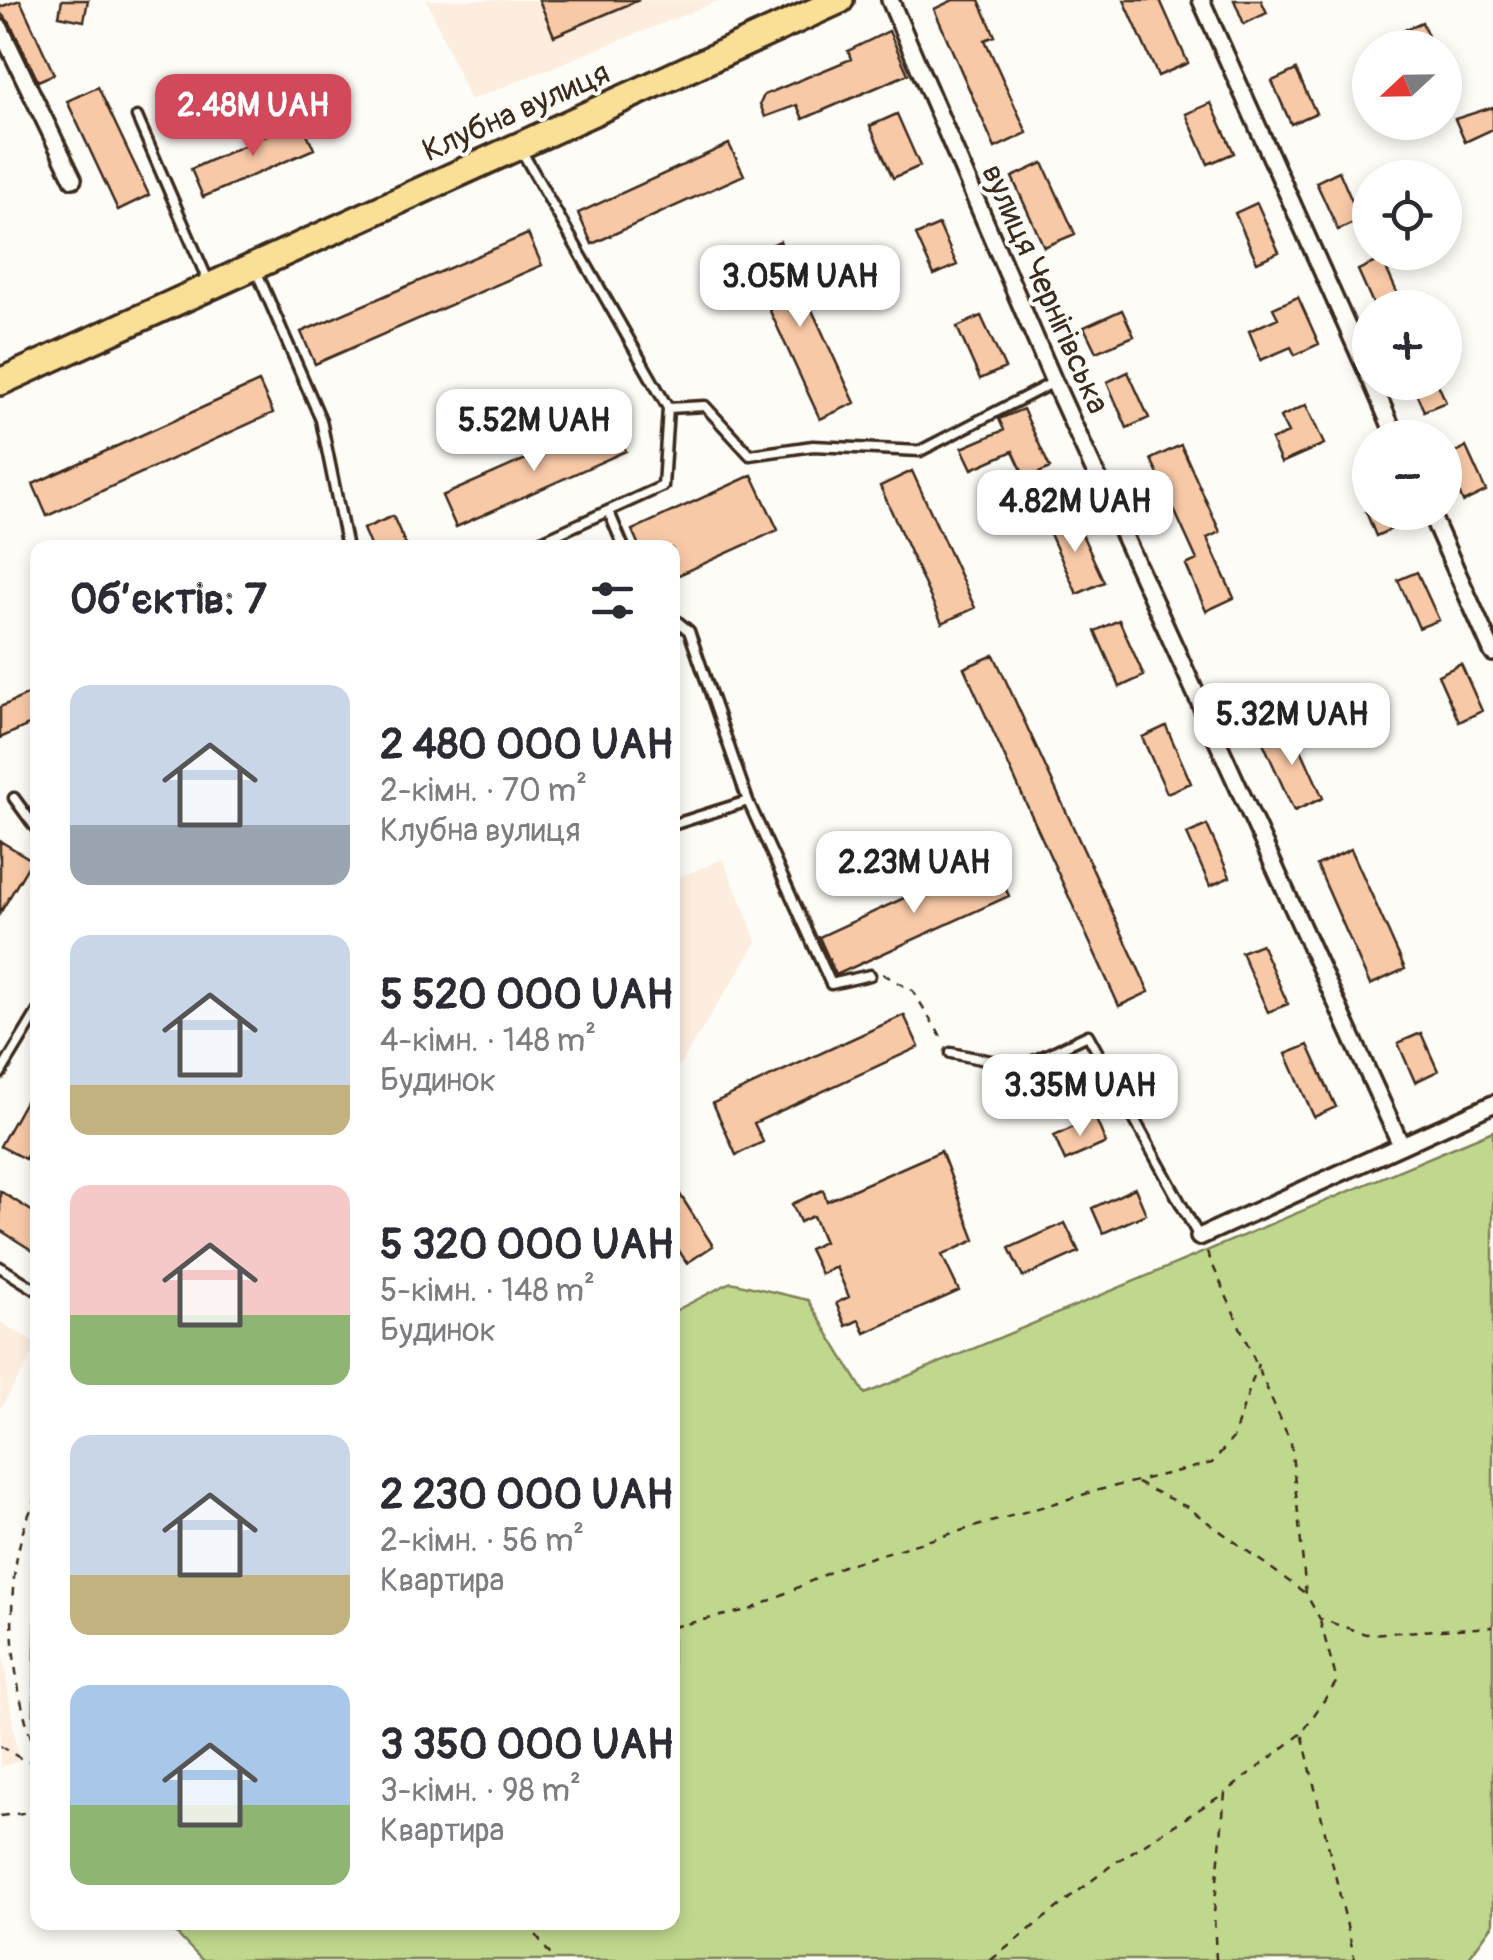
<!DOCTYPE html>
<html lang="uk">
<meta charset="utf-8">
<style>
:root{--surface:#fff;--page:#f2f2f3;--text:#2b2b33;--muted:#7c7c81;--accent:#d1495b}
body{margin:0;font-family:Pangolin,sans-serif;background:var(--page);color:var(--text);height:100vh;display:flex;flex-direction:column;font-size:38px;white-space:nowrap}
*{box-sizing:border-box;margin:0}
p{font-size:32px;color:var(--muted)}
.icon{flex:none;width:55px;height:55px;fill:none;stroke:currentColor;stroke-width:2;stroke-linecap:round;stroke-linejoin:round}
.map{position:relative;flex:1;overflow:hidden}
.side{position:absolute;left:30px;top:540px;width:650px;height:1390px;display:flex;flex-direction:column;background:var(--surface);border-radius:20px;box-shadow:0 5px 15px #0003}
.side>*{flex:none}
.needle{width:65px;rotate:248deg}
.buttons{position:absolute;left:1352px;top:30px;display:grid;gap:20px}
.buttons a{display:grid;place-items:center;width:110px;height:110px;border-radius:50%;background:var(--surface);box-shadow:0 5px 15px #0003;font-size:50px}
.price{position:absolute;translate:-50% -85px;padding:0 22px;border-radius:20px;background:#fff;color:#222;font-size:32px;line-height:65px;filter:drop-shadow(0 2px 5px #0008)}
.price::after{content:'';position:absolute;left:50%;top:60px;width:30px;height:22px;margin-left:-15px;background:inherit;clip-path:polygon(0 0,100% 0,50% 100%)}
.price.active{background:var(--accent);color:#fff}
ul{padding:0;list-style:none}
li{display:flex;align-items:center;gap:30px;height:250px;padding:0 40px}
li span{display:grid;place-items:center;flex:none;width:280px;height:200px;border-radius:20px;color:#555}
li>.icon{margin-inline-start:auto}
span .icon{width:120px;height:120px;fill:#fffc;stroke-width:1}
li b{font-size:42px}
h2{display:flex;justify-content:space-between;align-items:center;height:120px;padding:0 40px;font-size:42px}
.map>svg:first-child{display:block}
.built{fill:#fceddf}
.green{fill:#c0d88e;stroke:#7e8156;stroke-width:2.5}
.building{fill:#f8c9a7;stroke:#3b2a1e;stroke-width:2.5}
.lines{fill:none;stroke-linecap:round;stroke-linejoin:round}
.service-casing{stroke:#3b2a1e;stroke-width:15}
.minor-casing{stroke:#3b2a1e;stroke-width:22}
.primary-casing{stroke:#3b2a1e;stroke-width:32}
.path{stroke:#3b2a1e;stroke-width:2.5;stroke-dasharray:8 8;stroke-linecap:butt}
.service{stroke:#fdfcf7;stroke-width:8}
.minor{stroke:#fdfcf7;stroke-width:15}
.primary{stroke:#fadf96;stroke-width:25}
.labels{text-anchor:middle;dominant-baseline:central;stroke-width:8;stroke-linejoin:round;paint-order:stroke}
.street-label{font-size:32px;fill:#3b2a1e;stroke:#fdfcf7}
</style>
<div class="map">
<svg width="1493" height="1960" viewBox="0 0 1493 1960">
<rect width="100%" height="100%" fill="#fdfcf7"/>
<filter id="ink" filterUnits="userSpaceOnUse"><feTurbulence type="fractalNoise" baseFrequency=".01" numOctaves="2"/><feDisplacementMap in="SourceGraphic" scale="20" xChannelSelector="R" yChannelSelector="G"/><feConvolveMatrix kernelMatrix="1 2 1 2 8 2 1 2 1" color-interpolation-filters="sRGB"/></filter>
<g filter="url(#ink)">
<path class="built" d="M427,0H721L470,100Z
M723,859L757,942L680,1064L673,1068V880Z
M0,1322L38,1345L0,1409Z
M0,1635L18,1761L0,1767Z"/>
<path class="green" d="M1493,1131V1924L1467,1960H202L166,1923L672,1922L673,1312L731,1282L808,1300L865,1394Z
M37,1544H38L37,1792L32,1786Z"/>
<path class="building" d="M20,0L54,74L38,81L10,23L0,13V7Z
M62,0H88L84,21L59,16Z
M539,0H639L554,36Z
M953,0H979L995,36L985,40L1027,133L995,148L934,9Z
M1124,0H1160L1188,63L1158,76Z
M1234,0H1261L1267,13L1244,24Z
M1422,22L1433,48H1404L1398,33Z
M889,31L908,74L803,119L797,105L765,117L760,104L764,95L851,59L848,51Z
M1296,70L1316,113L1291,124L1272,81Z
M98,87L149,195L118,210L67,101Z
M1211,103L1234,153L1208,164L1186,114Z
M1493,107V129L1465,142L1455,119Z
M897,114L920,166L893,178L870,126Z
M301,120L314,149L203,197L191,169Z
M729,144L744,175L592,244L578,213Z
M1043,163L1075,234L1044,247L1012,177Z
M1339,171L1360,220L1338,230L1316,182Z
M1257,203L1279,252L1257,262L1235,213Z
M939,225L957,265L934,275L916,235Z
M528,234L542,265L315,364L301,332Z
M780,241L855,403L820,419L745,257Z
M1382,259L1404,308H1375L1358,270Z
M1298,297L1319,344L1295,355L1291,347L1261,360L1249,331L1278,318L1273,308Z
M1122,310L1134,336L1096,352L1084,327Z
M981,316L1005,368L980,379L957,327Z
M1128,372L1149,418L1127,428L1107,382Z
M259,382L273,413L47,516L33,484Z
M1411,382H1437L1446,402L1424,411Z
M1306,405L1324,444L1281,463L1271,440L1288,433L1280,417Z
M1023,409L1050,468L1026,479L1013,451L972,469L962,448L1004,430L999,419Z
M612,421L626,451L456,527L442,496Z
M1181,445L1220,532L1207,538L1234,598L1206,611L1186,565L1197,560L1151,459Z
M1466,447L1486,491L1463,502L1445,457Z
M912,471L975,608L942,623L880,486Z
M752,475L778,530L672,578V548H640L632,530Z
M1366,512H1392L1398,526L1376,536Z
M1073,515L1104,582L1077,594L1047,527Z
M393,516L407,548H371L363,529Z
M1417,572L1439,620L1419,628L1398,580Z
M1119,620L1144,676L1120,687L1095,631Z
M994,655L1149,992L1119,1006L964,668Z
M1461,664L1482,711L1459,722L1438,675Z
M38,690V721L0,738V707Z
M1290,725L1323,798L1294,811L1261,738Z
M1166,726L1191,783L1167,793L1142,737Z
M1207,825L1230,877L1210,886L1187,834Z
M0,841L32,860L0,913Z
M1351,849L1405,969L1370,985L1317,865Z
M991,858L1009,896L836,975L819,937Z
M1261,944L1288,1004L1268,1012L1241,952Z
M904,1015L919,1047L754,1123L763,1142L736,1155L713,1103Z
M1421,1033L1438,1071L1415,1082L1398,1043Z
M1308,1045L1336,1107L1314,1117L1286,1054Z
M38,1078V1137L25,1159L0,1146Z
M1095,1117L1106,1143L1065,1161L1054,1136Z
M941,1151L975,1240L942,1255L959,1291L865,1333L859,1320L846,1326L836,1303L849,1297L836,1267L821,1274L809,1249L824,1242L813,1216L800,1222L792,1204L823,1190L827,1201Z
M672,1182L713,1246L687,1263L672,1240Z
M1135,1188L1146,1214L1103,1233L1092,1208Z
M0,1191L38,1215V1254L0,1230Z
M1065,1223L1079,1252L1023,1277L1009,1248Z"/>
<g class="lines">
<g class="service-casing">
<path id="service" d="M137,117L209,283
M521,150L668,408L663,486L537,543
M255,268L321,420L347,548
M668,408L705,406L750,455L813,446L920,451L1054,382
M609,512L624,548
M672,617L689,631L748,801L831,984L870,975
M14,798L38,831
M672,825L748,801
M951,1053L1021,1067L1088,1035L1199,1237
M0,1074L38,1011
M0,1267L38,1291"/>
</g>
<g class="minor-casing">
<path id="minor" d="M890,0L1054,382L1401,1145
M1201,0L1370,378
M0,28L73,179
M1372,382L1396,438
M1430,512L1493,653
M1199,1237L1493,1104"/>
</g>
<g class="primary-casing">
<path id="primary" d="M0,382L840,0"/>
</g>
<path class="path" d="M883,974L913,991L945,1043
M1207,1252L1291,1443L1306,1594L1320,1619L1366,1634L1493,1627
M1137,1483L1187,1507L1305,1593
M38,1496C0,1561 7,1682 38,1756
M1320,1621L1337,1681L1302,1733L1355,1960
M672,1627L752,1609L845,1565L1099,1490L1212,1463L1233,1438L1258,1364
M0,1746L25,1761H38
M0,1816L38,1811
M527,1922L554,1960
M991,1960L1113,1864L1225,1793
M1216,1960L1214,1914L1225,1793L1301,1734"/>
<use href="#service" class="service"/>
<use href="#minor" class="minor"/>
<use href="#primary" class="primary"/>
</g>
</g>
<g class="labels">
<g class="street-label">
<text transform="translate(516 112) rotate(-24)">Клубна вулиця</text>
<text transform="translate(1045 289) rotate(66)">вулиця Чернігівська</text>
</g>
</g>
</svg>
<div class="buttons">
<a><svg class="needle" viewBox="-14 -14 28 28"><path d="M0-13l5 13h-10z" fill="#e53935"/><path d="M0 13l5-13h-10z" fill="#7c7c81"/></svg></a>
<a><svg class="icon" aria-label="locate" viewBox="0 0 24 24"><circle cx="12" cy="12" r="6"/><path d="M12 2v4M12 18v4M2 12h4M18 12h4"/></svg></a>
<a>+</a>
<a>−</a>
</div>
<b class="price active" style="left:253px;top:159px">2.48M UAH</b>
<b class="price" style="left:800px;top:330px">3.05M UAH</b>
<b class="price" style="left:534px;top:474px">5.52M UAH</b>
<b class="price" style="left:1075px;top:555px">4.82M UAH</b>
<b class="price" style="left:1292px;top:768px">5.32M UAH</b>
<b class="price" style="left:914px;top:916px">2.23M UAH</b>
<b class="price" style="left:1080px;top:1139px">3.35M UAH</b>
<section class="side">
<h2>Об’єктів: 7<svg class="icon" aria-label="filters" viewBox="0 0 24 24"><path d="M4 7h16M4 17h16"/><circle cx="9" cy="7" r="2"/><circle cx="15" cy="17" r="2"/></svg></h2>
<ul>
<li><span style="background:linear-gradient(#c9d6e8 70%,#9aa5b1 0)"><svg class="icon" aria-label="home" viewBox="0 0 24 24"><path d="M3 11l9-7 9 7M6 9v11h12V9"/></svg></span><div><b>2 480 000 UAH</b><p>2-кімн. · 70 m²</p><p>Клубна вулиця</p></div></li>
<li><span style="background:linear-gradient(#c9d6e8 75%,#c2b280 0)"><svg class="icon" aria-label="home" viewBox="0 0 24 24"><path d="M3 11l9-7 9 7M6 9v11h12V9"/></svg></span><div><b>5 520 000 UAH</b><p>4-кімн. · 148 m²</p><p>Будинок</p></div></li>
<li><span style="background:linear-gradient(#f6c9c9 65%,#8fb573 0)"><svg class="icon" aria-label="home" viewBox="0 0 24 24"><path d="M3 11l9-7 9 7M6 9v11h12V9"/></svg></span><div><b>5 320 000 UAH</b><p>5-кімн. · 148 m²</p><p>Будинок</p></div></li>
<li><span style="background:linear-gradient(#c9d6e8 70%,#c2b280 0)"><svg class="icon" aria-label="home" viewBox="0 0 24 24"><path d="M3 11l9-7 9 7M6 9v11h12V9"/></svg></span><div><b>2 230 000 UAH</b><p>2-кімн. · 56 m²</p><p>Квартира</p></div></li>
<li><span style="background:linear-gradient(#a9c7e8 60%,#8fb573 0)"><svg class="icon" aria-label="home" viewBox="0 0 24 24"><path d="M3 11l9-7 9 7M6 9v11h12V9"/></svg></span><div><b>3 350 000 UAH</b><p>3-кімн. · 98 m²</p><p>Квартира</p></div></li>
</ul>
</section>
</div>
